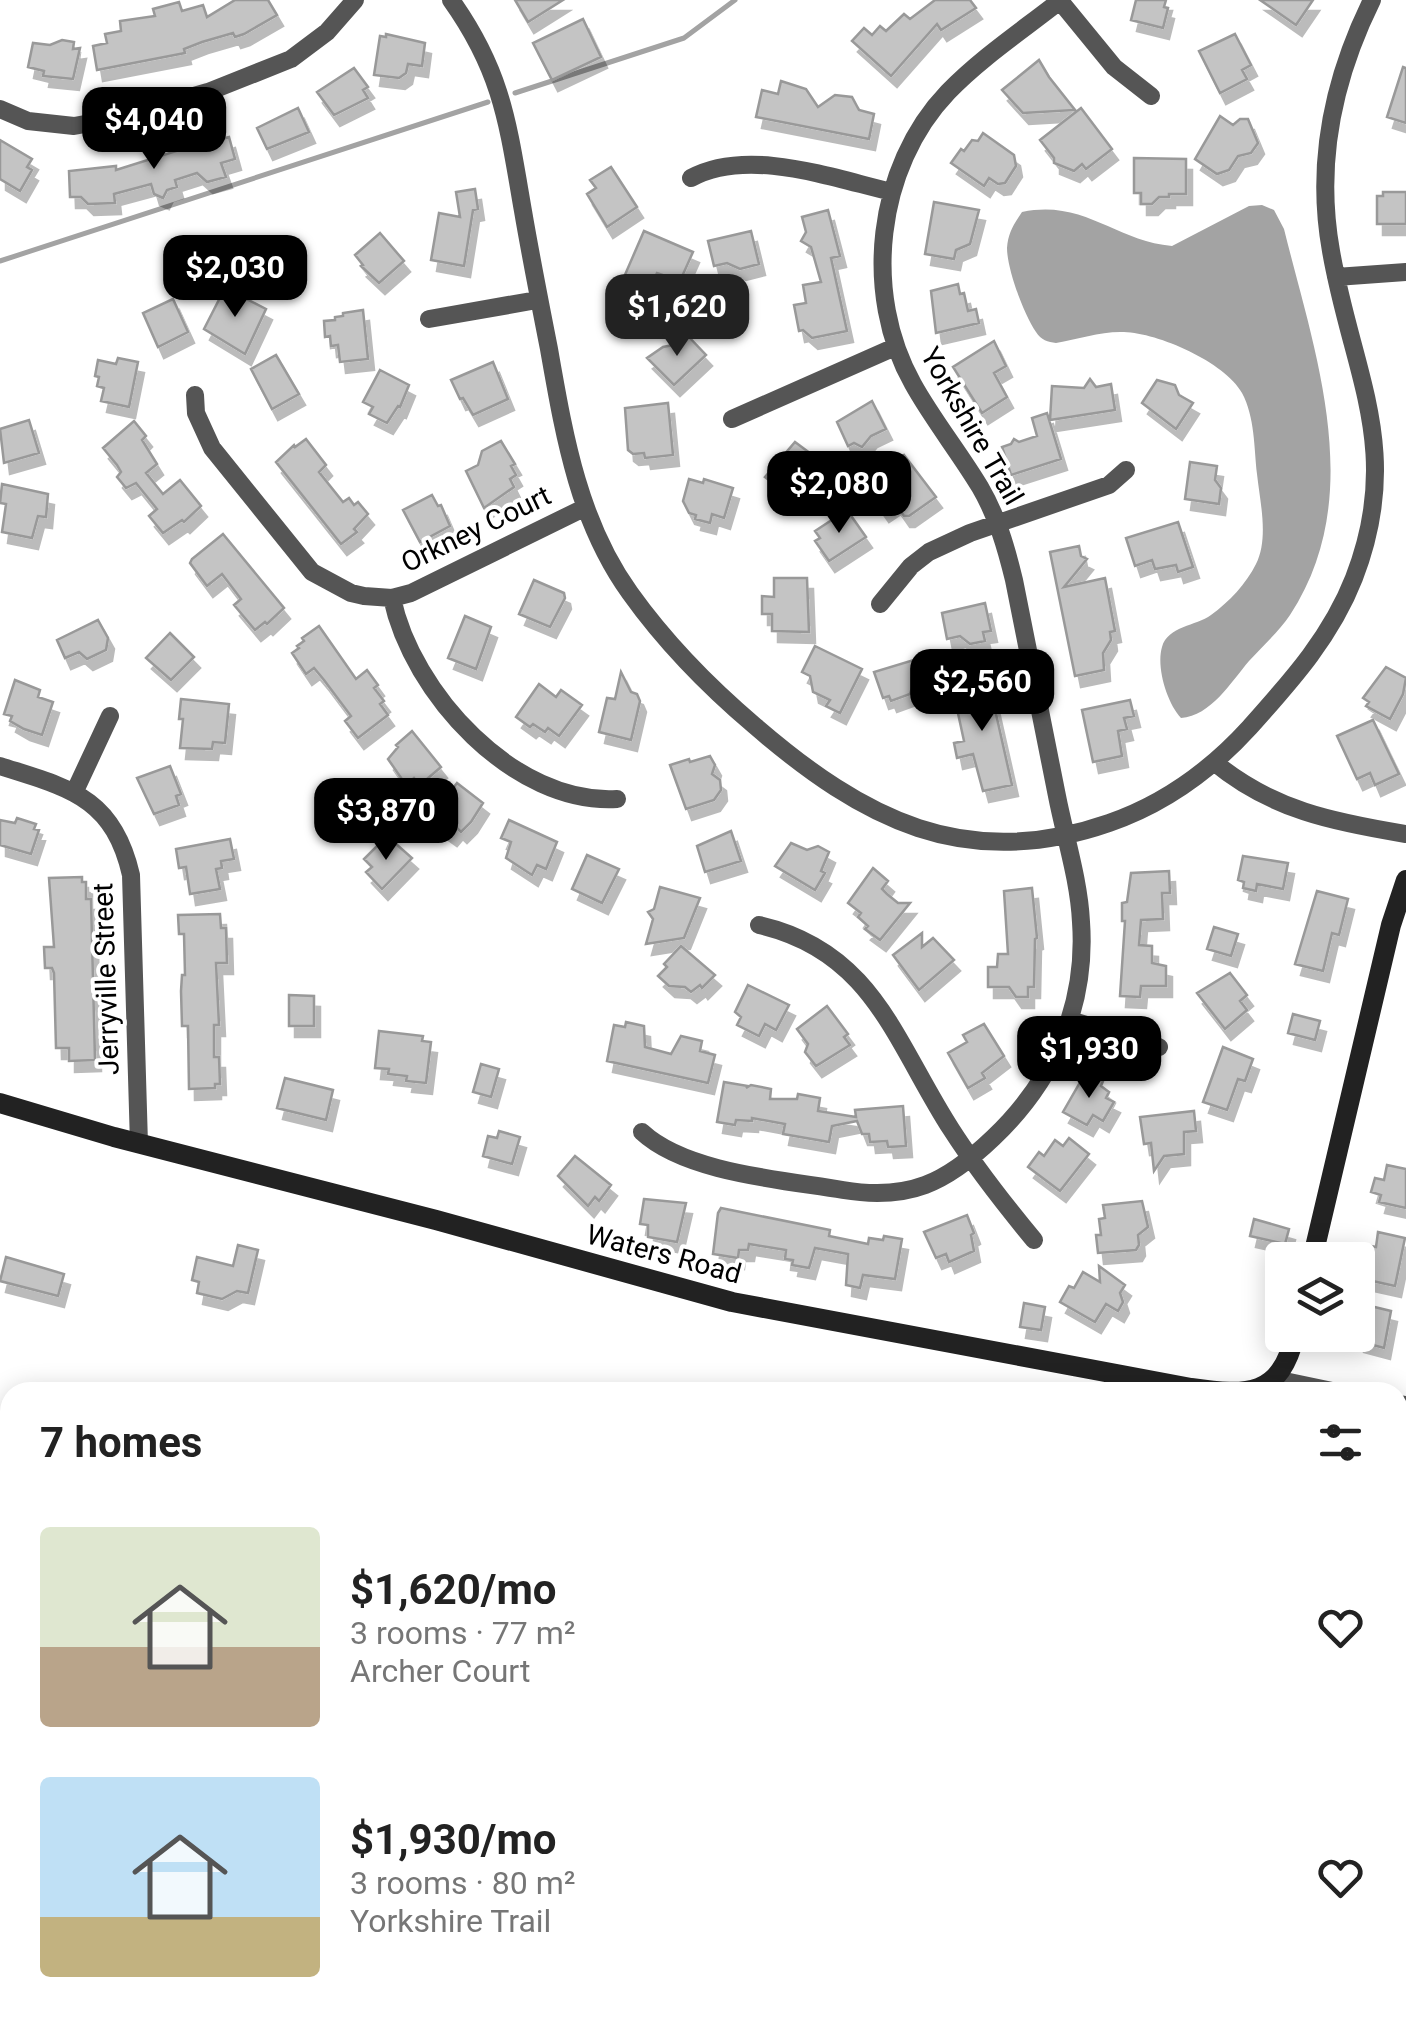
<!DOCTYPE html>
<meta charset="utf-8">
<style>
:root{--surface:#fff;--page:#f6f6f6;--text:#222;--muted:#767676;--accent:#000}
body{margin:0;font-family:Roboto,sans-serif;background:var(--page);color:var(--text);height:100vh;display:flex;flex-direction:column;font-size:38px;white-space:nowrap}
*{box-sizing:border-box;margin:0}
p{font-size:32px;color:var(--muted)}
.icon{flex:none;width:55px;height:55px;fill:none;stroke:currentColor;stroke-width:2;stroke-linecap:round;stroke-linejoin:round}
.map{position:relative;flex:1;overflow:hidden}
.panel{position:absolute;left:0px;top:1382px;width:1408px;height:642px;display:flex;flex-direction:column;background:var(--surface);border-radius:30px 30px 0 0;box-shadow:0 5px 25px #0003}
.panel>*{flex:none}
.buttons{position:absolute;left:1265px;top:1242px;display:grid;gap:20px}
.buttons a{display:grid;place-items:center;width:110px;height:110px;border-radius:10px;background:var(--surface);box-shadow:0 5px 25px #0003;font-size:50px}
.price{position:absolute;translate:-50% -85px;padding:0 22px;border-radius:20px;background:var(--accent);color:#fff;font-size:32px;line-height:65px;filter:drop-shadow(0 2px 5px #0008)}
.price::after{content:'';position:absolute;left:50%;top:60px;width:30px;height:22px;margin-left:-15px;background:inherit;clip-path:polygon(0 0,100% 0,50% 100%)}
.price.selected{background:#222;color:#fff}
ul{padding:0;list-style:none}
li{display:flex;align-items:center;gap:30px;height:250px;padding:0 40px}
li span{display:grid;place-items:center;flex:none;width:280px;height:200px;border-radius:10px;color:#555}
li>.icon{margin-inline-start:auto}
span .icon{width:120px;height:120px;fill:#fffc;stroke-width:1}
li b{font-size:42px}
h2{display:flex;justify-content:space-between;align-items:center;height:120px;padding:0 40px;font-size:42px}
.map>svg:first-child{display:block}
.water{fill:#a3a3a3}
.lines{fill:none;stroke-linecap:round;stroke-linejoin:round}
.stream{stroke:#a3a3a3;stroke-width:5}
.building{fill:#c4c4c4;stroke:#999;stroke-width:2.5;filter:url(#shadow)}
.street{stroke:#555;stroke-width:18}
.secondary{stroke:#222;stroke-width:20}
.labels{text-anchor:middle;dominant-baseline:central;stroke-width:8;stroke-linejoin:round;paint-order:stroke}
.street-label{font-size:28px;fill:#000;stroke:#fff}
</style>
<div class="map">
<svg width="1406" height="2024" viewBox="0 0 1406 2024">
<defs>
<filter id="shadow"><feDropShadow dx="6" dy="11" stdDeviation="0" flood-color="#0004"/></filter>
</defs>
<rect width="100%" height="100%" fill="#fff"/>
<path class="water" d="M1262,205L1274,210L1284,229C1315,354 1368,496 1290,615C1279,631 1263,646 1249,661C1231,682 1211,716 1181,718C1167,703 1156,667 1162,647C1168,626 1196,626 1211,615C1229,602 1246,584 1256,564C1269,538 1260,502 1257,474C1254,448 1255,417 1242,393C1225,362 1158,333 1124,332C1102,331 1078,339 1056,343C1048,342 1041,340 1036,332C1024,315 1007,269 1007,248C1008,233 1014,224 1022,212C1084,199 1115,241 1172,246L1249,206Z"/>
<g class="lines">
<path class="stream" d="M515,93L684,38L735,0
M0,261L488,102
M1398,1551L1406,1553
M0,1795L10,1792"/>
</g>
<path class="building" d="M235,0H268L277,15L244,34L235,37L233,33L202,42L184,49L185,53L97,70L93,46L107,43L105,34L121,31L120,21L155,16L153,9L179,2L182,11L203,5L207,17Z
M515,0H563L528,22Z
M935,0H970L976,8L941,30L937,24L891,76L852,41L864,28L872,35L880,26L886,31L904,14L910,19Z
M1136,0H1166L1164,7L1168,8L1163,28L1131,20Z
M1260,0H1313L1296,25Z
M583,19L601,57L552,80L533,43Z
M386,34L425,43L422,66L408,64L406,73L399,78L374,75L380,36L386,37Z
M1235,34L1251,65L1242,70L1247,79L1220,93L1199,51Z
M62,40L74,42L73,49L80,48L73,79L43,76L44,71L28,67L33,43L50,45Z
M1039,60L1049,77L1075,110L1023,113L1002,90Z
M1403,67L1406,68V123L1387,117Z
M354,68L368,87L363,90L368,98L334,115L317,92Z
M781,81L806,89L818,107L835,95L852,97L859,110L874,114L869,139L756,117L762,90L778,94Z
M298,108L309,132L267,149L257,128Z
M1081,108L1112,149L1086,169L1082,164L1074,171L1054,163V158L1040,140Z
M1220,116L1233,125L1240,119H1248L1258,143L1251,153L1238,156L1229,170L1217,174L1195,159Z
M983,133L1014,155L1016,166L1005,183L998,184L989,178L984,186L951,163L961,149L964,151L972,140L978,141Z
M211,136L213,141L229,137L235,159L221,163L226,177L207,182L197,173L175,180L177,187L167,190L163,198L154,194L151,184L114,194L115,203L88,204L81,197H70L69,171L116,166V170L186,148L185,143Z
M0,140L32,159L27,167L32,170L20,191L0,179Z
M1134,158L1186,159V194H1169V197H1159L1152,204H1141V193H1134Z
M611,167L637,207L607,227L587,194L596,188L590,180Z
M475,189L478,209L473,210L464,266L431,260L439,213L460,217L456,192Z
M1383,192H1406V224H1377V196H1383Z
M934,202L979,210L970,244L956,250L954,259L925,254Z
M828,210L840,256L831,258L847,331L812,338L803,330L799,331L794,305L806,303L803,285L821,282L811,247L801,241L806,232L802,217Z
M644,231L693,252L680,281L657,273L653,281L641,276L638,283L624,277Z
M751,231L759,264L740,269L727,263L714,266L708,241Z
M380,233L404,261L379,283L361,266L363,265L355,255Z
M958,284L960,294L964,293L968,311L976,309L979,323L936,333L931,291Z
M225,288L266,309L245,354L204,329Z
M173,299L188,332L158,347L143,313Z
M363,310L368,359L340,362L338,345L331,346L330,336L325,337L324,321L335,320V317L343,316V313Z
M687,335L706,355L674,385L647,358L663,347L678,344Z
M994,341L1006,366L994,373L1007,397L982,413L953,367Z
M276,355L299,394L272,409L251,369Z
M118,358L138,362L129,407L101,401L104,388L97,386L99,377L95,376L98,360L116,364Z
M493,362L508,399L473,415L463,398L460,399L451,380Z
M380,370L409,385L400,407L398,406L387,423L369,414L373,407L363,402Z
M1090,379L1096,387L1111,384L1115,410L1050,420L1052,386L1084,388Z
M1157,380L1175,385L1179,395L1193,403L1176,429L1142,403Z
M872,401L886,429L871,436L862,447L854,443L848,446L837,422Z
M668,403L673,455L645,458L644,453L633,454L628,450L625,408Z
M1047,413L1061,459L1011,475L1002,447L1011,444L1014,439L1019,442L1037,436L1032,418Z
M29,420L39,453L4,463L0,429Z
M134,421L146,436L142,440L157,464L146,473L163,494L180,480L201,506L184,522L182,520L163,533L149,516L157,509L136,483L126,488L117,477L121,472L117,465L103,448Z
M306,439L326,465L319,472L343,502L349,498L354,505L358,502L368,514L354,529L357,532L341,544L276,462L294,445L295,447Z
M501,441L515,464L511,466L516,475L510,479L514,487L484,508L466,471L478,465L482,451Z
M795,442L818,459L817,467L808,486L800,489L794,483L786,493L765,477Z
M904,455L936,497L909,516H904L895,503L883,511L871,494L883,486L877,474Z
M1190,462L1217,466L1215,480L1221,488L1219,504L1185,499Z
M689,479L703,483L704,479L733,488L724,518L712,514L710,523L695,519L696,515L689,513L683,501Z
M2,484L48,494L46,517L38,516L32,538L2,532L6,504L0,503Z
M432,495L438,506L441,505L450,526L420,542L403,510Z
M847,510L866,537L829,561L815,541L820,538L815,531Z
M1178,522L1193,567L1178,572L1176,565L1155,569L1152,560L1135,566L1126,538Z
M223,534L284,608L267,624L265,622L255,630L234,605L241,599L222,574L207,586L190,563L192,559Z
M1079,546L1081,556L1087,559L1064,587L1105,578L1115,631L1110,632L1111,640L1103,653L1104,670L1075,676L1050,552Z
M774,578H807L809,632L772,631V614H762V596L774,597Z
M534,580L564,593L565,598L550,627L519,614Z
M985,603L991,631L983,632L985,641L970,644L960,636L947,639L942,613Z
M465,616L491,627L476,669L448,658Z
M98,620L108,638L106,650L87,659L79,652L65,658L57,640Z
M319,626L356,679L367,670L378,685L374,688L384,701L380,704L388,715L358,738L345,721L351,716L324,680L314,668L306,674L292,653L299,648L297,646L304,641L302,638Z
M170,633L194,657L171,680L146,658Z
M815,646L862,669L840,713L826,706L830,700L813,692L810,676L802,672Z
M917,659L925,683L912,688L910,694L891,701L889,696L883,698L874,672Z
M1386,667L1406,678L1403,694L1390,719L1366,706L1369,702L1363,698Z
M621,672L631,692L637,694L640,701L631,740L599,732L607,698L615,699Z
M987,674L1012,785L983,791L973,754L957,758L954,743L964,741L956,704L965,693L962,679Z
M15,680L40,690L38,697L53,702L42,735L24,729L10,721L12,716L4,714Z
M539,684L556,697L561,690L582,705L559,736L548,728L545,732L533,724L530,727L516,717Z
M181,699L229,704L225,743L213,742L212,749L180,748L183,719H179Z
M1130,700L1134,716L1124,718L1127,729L1118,731L1122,756L1093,762L1082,710Z
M1373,720L1399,774L1375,785L1370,773L1357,779L1337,736Z
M412,731L441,767L420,785L414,778L406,785L388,759L398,747L396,745Z
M710,756L715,765L712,774L720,780L721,790L714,800L686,809L670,765L689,759L690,762Z
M170,766L181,794L176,796L179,805L154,814L137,778Z
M457,783L483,803L471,822L461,832L457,828L451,835L437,825L443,818L435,811Z
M17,818L36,824L34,829L39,830L31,854L0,845V820L15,823Z
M509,820L557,842L546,869L537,865L532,875L506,858L511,842L501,838Z
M731,831L741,861L705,872L697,846Z
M230,839L234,859L221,861L222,868L216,869L220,889L190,894L186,867L179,868L176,849Z
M380,843H395L412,858L382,889L366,872L372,867L364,859Z
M791,843L807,850L818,846L829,852L821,871L825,873L815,890L775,866Z
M587,855L619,869L602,903L572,889Z
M1243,856L1288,863L1283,889L1257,884L1256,891L1243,888L1244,882L1238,880Z
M873,868L888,881L882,889L887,894L898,903H910L880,940L865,929L868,926L858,917L861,913L848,903Z
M1169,871L1170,893H1162L1163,919L1141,920L1139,945L1152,946V963L1166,966V986H1141L1140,997L1120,996L1125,921H1122V903L1127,902L1131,873Z
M82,877V882H86V899H91L95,1060L69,1061V1048H56L54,973L52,968H45L44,947H54L49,878Z
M660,887L700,898L684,938L646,944L653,919L648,912L654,909Z
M1032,888L1037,938L1035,939L1034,987H1028V997H1016L1009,987H988V967H997L998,954H1008L1004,891Z
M1317,891L1348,899L1339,935L1332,933L1323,971L1295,964Z
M220,914L221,928H226L227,963H216L219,1025H214V1057H219L220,1084H215V1088L189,1089L188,1026H182L181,991L182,975H185L184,934H179L178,915Z
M1214,927L1238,934L1231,956L1207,949Z
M922,933V947L933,938L954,960L919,990L893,955Z
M681,946L715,975L702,988L700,985L691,992L685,987L669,986L658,976L667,967L664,964Z
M1230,973L1247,995L1240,1001L1247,1010L1225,1029L1197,993Z
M748,985L789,1005L776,1030L765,1024L759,1036L737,1025L741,1017L735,1012Z
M289,995L314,996V1026H289Z
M827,1006L848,1034L844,1037L850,1045L816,1066L805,1052L808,1044L797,1029Z
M1293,1014L1320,1021L1315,1040L1288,1033Z
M626,1022L644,1026L645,1047L671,1054L681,1036L702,1041L700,1051L715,1055L708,1083L607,1061L614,1025L625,1027Z
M984,1024L1004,1056L982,1073L985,1078L968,1088L948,1053L967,1042L963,1035Z
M379,1031L423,1036L422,1041L431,1042L426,1083L406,1081L407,1076L388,1074L389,1069L375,1068Z
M1223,1047L1253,1059L1245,1081L1238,1079L1227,1110L1203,1102Z
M481,1064L499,1069L491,1097L473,1092Z
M1086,1072L1103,1081L1101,1086L1109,1092L1106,1098L1114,1102L1103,1121L1093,1115L1087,1125L1063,1112Z
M285,1078L333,1090L326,1120L277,1108Z
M724,1082L748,1086L746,1088L751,1085L771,1089L770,1099H797L798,1094L820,1098L818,1111L856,1117L855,1110L903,1106L906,1146L888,1147L887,1141L870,1142L869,1134H862L857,1121L832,1126L829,1142L783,1134L785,1124L752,1118V1121L736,1120L735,1125L717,1122Z
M1194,1111L1196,1131L1184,1132V1154L1164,1156L1154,1171L1151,1143L1144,1144L1140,1117Z
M499,1131L520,1137L512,1164L483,1156L488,1136L497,1138Z
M1069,1138L1089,1154L1060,1191L1028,1167L1039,1152L1044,1156L1055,1140L1063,1146Z
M575,1156L611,1185L599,1201L595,1197L588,1206L558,1176Z
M1387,1165L1406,1169V1208L1379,1202L1381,1195L1371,1192L1375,1178L1384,1180Z
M644,1199L686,1203L677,1242L648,1237V1225L640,1224Z
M1142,1201L1148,1227L1138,1235L1139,1245L1136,1250L1098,1253L1096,1235H1101L1099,1219L1105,1218L1103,1205Z
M721,1208L830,1230L829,1236L868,1244L869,1238L883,1240L884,1236L902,1239L895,1279L863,1275L860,1288L846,1285L848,1254L815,1248L809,1268L792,1265L793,1260L785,1259L786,1250L749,1244L748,1250H739L738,1258L713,1254L718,1213Z
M967,1215L974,1233L971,1235L974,1251L949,1262L946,1254L936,1258L924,1232Z
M1254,1219L1289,1229L1285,1244L1250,1236Z
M1378,1232L1405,1238L1395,1286L1368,1280L1372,1260L1364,1258L1366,1245L1376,1247Z
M238,1245L258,1250L248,1293L237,1291L222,1299L197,1293L199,1282L192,1280L197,1257L233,1266Z
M6,1257L64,1274L58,1296L0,1281Z
M1099,1266L1125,1285L1120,1293L1123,1302L1118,1311L1106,1304L1095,1322L1060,1302L1069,1286L1074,1288L1083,1272L1100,1282Z
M1024,1303L1045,1307L1041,1330L1020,1327Z
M1358,1303L1391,1311L1384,1348L1358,1341Z"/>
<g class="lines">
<path class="street" d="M451,0C503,73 508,125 523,211C531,258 540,303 549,349C564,434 578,521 630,593C665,642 709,687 755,726C863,819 965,873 1109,823C1164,804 1210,771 1250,727C1291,681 1331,637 1354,578C1404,449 1352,373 1331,251C1315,162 1333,79 1372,0
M1060,1L1114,67L1151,96
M0,109L28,121L74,126L118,118L208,92L291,59L327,32L355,0
M691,178C748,147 832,178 892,192
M1336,277L1406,272
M429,319L537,300
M195,395L196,413L212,448L312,572L351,593L364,596L392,598L411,593L584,508
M732,419L895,347
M392,598C412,693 514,805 617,799
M880,604L911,566L929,552L970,533L1109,485L1126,470
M1214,762C1272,810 1333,822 1406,834
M0,766C68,788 113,796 131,875L139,1144
M74,793L110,716
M759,925C873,951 895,1042 951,1129C976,1168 1005,1205 1034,1240
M1070,1020L1159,1047
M642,1132C686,1173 784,1180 843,1190C909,1201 946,1183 993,1138C1053,1081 1087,1007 1081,922C1079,880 1065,837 1057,796C1042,724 1028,652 1014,580C1006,547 997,516 980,487C959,452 933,420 913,384C862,294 876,167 948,92C982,57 1023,30 1061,0
M1275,1379L1337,1392
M1398,1404L1406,1405
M1398,1778L1406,1786
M0,1969L10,1965
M40,2015L43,2024
M320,2015L323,2024
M607,2015L610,2024
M812,2024L848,2015"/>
<path class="secondary" d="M0,1103L114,1137L436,1220L732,1302L1191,1388C1248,1396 1280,1397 1295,1335
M1312,1260L1391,925L1406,880"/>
</g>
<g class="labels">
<g class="street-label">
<text transform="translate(972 426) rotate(60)">Yorkshire Trail</text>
<text transform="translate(476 529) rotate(-26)">Orkney Court</text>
<text transform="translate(106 979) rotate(-92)">Jerryville Street</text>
<text transform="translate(664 1254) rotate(15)">Waters Road</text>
</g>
</g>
</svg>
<div class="buttons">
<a><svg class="icon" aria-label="layers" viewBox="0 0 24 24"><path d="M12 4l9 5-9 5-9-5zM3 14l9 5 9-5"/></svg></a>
</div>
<b class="price" style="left:154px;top:172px">$4,040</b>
<b class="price" style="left:235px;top:320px">$2,030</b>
<b class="price selected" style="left:677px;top:359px">$1,620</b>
<b class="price" style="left:839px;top:536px">$2,080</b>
<b class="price" style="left:982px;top:734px">$2,560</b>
<b class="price" style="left:386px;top:863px">$3,870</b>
<b class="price" style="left:1089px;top:1101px">$1,930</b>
<section class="panel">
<h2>7 homes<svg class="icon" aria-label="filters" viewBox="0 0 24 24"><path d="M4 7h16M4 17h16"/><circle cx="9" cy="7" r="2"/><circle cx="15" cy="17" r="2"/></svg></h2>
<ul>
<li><span style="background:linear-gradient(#dfe7d0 60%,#b9a48a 0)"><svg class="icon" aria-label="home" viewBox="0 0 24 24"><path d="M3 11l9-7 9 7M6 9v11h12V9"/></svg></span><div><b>$1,620/mo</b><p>3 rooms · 77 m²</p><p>Archer Court</p></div><svg class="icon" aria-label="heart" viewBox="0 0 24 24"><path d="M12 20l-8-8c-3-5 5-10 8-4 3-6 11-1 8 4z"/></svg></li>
<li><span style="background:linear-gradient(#bfe0f5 70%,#c2b280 0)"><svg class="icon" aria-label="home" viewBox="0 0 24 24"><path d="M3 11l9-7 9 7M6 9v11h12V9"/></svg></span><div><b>$1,930/mo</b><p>3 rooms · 80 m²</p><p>Yorkshire Trail</p></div><svg class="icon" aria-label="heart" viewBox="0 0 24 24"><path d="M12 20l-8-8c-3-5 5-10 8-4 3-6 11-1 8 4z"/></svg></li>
</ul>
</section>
</div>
